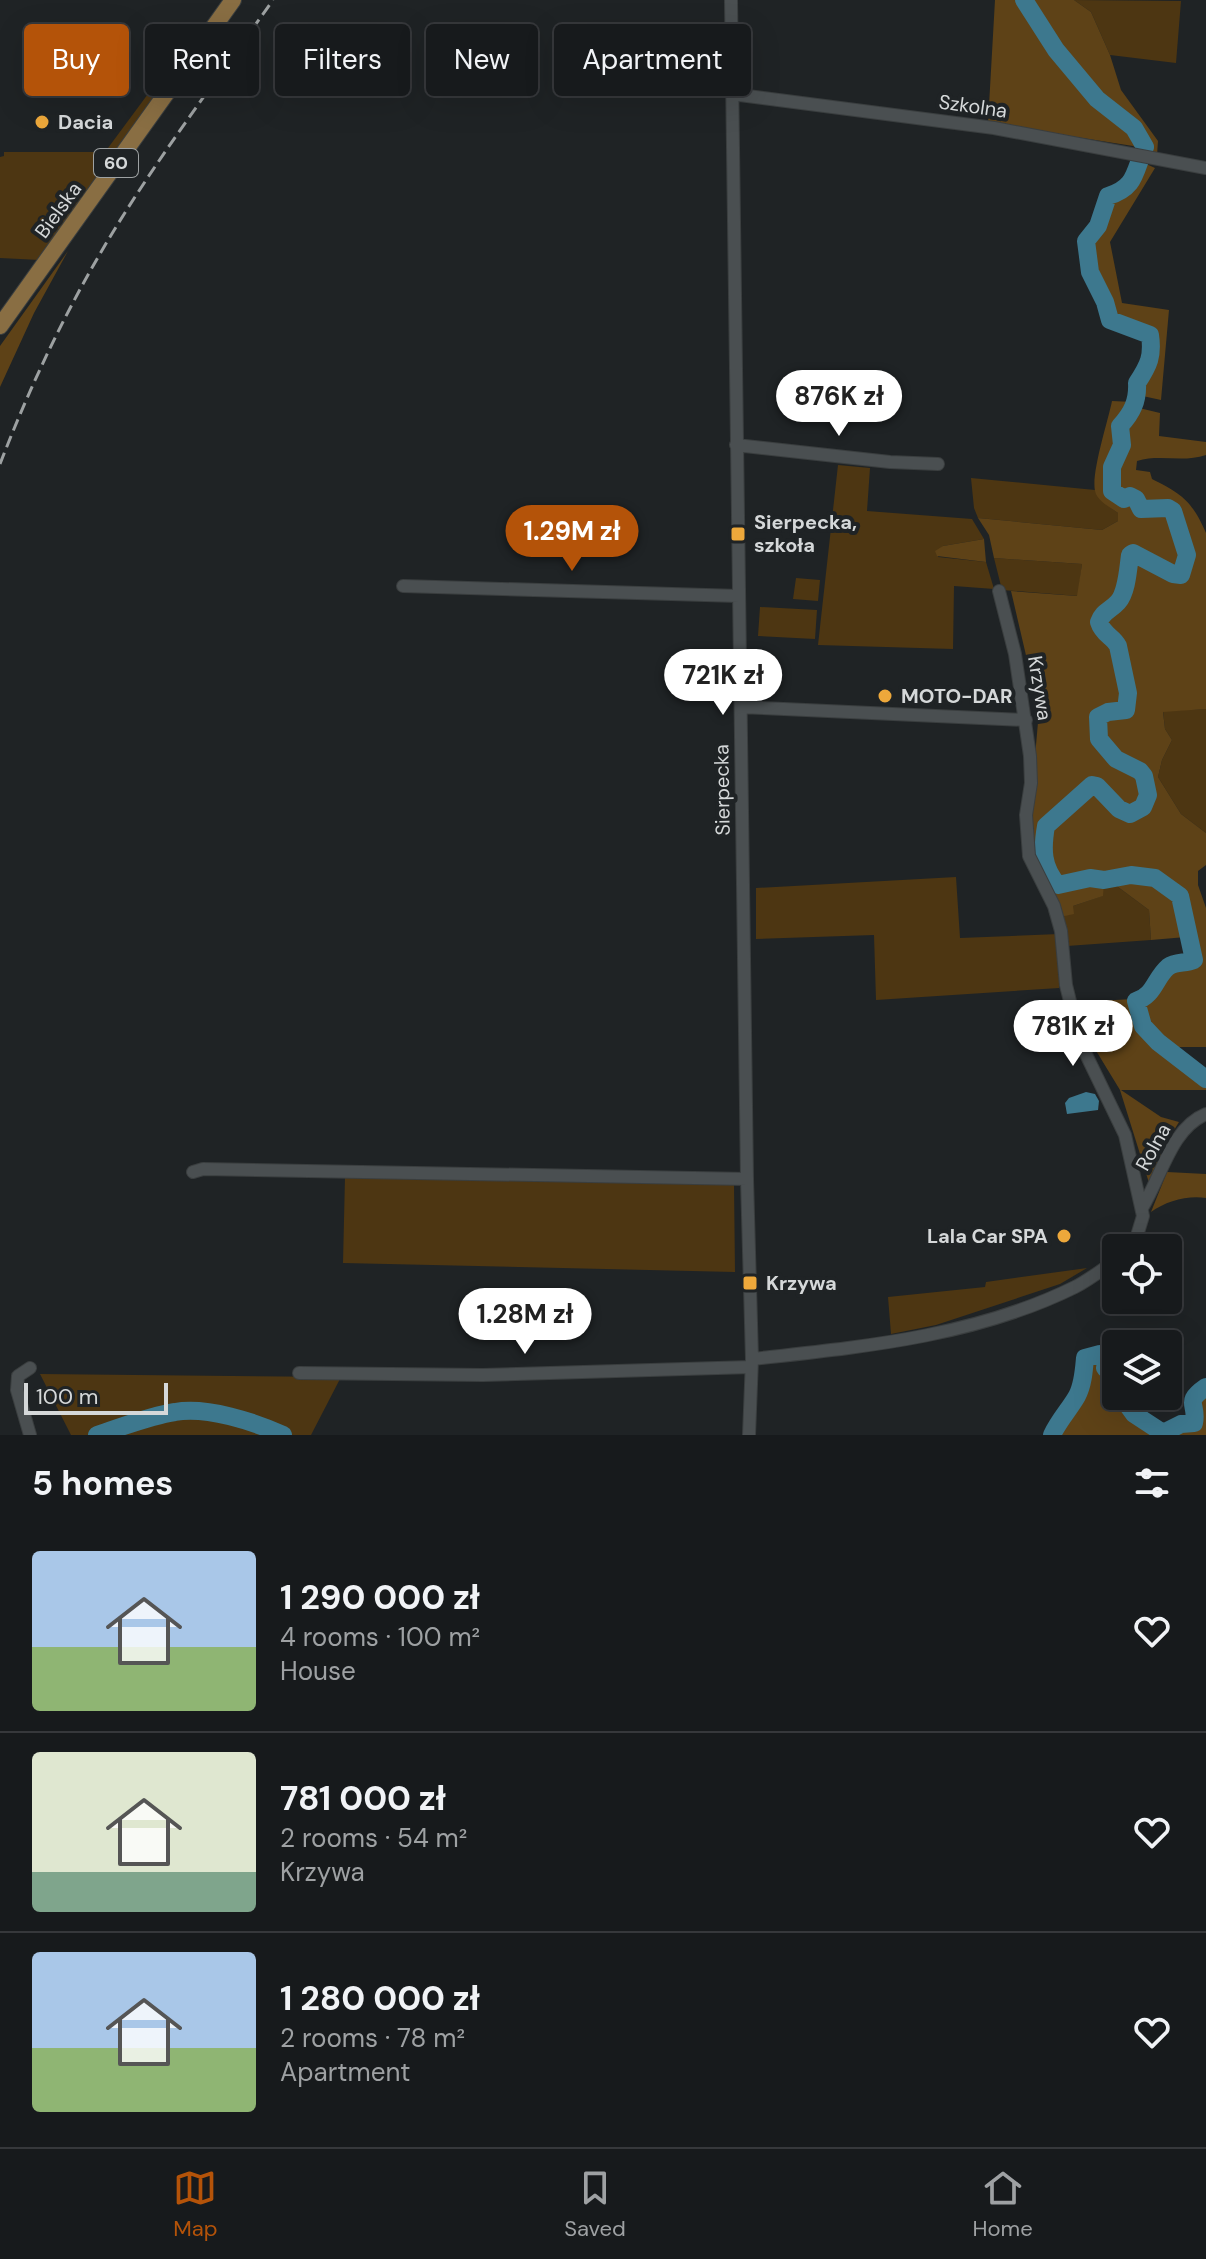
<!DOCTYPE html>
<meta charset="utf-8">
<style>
:root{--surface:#171a1c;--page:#242729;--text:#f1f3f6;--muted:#9ea1a3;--line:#36383b;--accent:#b45309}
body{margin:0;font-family:"DM Sans",sans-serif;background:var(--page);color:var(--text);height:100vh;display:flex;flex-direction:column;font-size:30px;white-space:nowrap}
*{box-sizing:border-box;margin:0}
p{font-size:26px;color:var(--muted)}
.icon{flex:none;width:44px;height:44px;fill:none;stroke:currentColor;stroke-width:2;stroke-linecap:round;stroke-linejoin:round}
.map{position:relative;height:1435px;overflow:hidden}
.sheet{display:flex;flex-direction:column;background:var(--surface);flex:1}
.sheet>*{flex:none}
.banner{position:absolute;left:24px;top:24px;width:800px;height:72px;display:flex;gap:16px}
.controls{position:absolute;left:1102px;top:1234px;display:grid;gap:16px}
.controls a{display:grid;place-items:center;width:80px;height:80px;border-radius:8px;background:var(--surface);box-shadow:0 8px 32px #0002,0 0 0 2px var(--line);font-size:40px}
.scale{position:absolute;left:24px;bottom:20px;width:144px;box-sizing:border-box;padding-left:8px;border:4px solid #d5d8d9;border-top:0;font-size:22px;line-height:28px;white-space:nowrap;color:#d5d8d9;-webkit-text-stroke:6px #1f2325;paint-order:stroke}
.price{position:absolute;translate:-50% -68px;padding:0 18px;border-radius:28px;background:#fff;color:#222;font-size:26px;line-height:52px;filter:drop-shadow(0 2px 4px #0008)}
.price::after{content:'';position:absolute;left:50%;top:48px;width:24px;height:18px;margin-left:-12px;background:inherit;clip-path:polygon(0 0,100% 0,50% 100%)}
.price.on{background:var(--accent);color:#fff}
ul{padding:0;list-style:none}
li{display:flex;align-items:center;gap:24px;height:200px;padding:0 32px}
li+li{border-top:2px solid var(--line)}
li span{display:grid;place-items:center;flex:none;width:224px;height:160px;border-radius:8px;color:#555}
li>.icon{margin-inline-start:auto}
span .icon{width:96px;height:96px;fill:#fffc;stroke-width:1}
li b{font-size:34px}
h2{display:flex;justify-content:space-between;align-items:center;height:96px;padding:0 32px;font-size:34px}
.pill{padding:0 28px;border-radius:8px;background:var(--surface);box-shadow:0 8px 32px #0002,0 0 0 2px var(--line);font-size:28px;line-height:72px}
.pill.on{background:var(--accent);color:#fff}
.menu{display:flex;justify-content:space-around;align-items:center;height:112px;border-top:2px solid var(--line);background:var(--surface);font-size:22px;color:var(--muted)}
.menu a{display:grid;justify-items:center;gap:4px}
.menu .on{color:var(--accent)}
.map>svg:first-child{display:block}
.green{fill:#4d3612}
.forest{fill:#5e4217}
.water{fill:#3d788e}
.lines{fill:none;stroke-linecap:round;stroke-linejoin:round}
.stream{stroke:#3d788e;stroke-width:3}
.river{stroke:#3d788e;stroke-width:18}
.minor-casing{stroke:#3a3e3f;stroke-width:14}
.major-casing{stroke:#3a3e3f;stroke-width:18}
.minor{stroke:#4a4f51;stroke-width:12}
.major{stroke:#896e43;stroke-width:16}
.rail{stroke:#9da1a2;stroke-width:3;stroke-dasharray:12 6;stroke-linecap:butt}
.poi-dot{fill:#eda83b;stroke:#1f2325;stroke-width:3}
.labels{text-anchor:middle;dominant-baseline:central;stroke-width:8;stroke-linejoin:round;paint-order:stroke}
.shield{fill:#1f2325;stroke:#9ea2a3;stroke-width:2}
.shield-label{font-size:18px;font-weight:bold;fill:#d5d8d9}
.street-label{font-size:20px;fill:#d5d8d9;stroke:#1f2325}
.poi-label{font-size:20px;font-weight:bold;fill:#d5d8d9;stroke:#1f2325;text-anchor:start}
</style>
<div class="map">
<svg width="1206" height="1435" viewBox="0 0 1206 1435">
<rect width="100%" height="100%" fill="#1f2325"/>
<path class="green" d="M1074,0L1181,1L1176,63L1110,55L1091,12Z
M154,62H162L167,66L168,79L40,260L0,258V157L4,156V152H105L162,75L150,65Z
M838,465L870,468L867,511L972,519L984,539L943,546L938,557L986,562L994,589L954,586L953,649L818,645Z
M971,478L1095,490L1101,500L1118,513V521L1102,530L978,518L974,508Z
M994,558L1082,564L1078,596L1002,590Z
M796,578L820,580L818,601L793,599Z
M760,607L817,610L815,639L758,636Z
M1206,709V833L1181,814L1158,777L1162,760L1172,740L1165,729L1163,711Z
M956,877L960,938L1059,934L1063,966L1059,988L876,1000L874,935L756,939V888Z
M1110,881L1149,910L1151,940L1067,946L1060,917L1073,906L1102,896L1104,882Z
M345,1177L734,1185L735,1272L343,1263Z
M1087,1268L1060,1284L936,1325L891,1334L888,1297L985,1287L986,1282Z
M40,1374L341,1377L311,1435H71Z"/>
<path class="forest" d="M995,0H1074L1091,12L1110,55L1121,90L1158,141L1157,155L1143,152L1133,146L988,123Z
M1142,162L1155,168L1110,242L1122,303L1169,310L1161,400L1138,395C1139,391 1138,386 1140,382C1146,363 1161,358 1150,333L1145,332L1139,326L1114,321C1111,317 1098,282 1098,278C1089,267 1089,257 1088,243L1104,221L1106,207L1111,197H1122L1138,182Z
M68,251L34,313L0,387V346Z
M1112,401L1133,402L1130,411L1118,425L1121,444L1109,465L1110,492L1123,501L1131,499L1140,512L1153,513L1167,510L1172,512L1184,551L1182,572L1178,574L1132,550L1129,552L1117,599L1100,612C1095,635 1106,631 1116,644L1127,693L1124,709L1108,710L1095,719L1096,738L1115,760L1142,776L1145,794L1141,805L1132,811L1126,810L1097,784L1091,783L1043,826C1034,848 1043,871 1057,888L1080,882H1104L1103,896L1073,906L1074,914L1060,917L1038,872L1029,825L1039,711L1011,591L1077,596L1082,564L994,558L989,535L978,518L1102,530L1118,521V513C1110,507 1097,501 1095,491C1091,473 1108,421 1112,401Z
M1135,407L1160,413L1159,436L1206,442V455C1183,463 1160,454 1137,461L1136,470L1150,472L1152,479C1182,494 1192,501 1206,533V709L1163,712L1165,729L1172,740L1162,760L1158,777L1181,814L1206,833V865L1198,871V885L1206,908V1047H1167L1144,1024L1139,1002C1157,998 1157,979 1170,969C1178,963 1188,965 1196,962L1192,953L1193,936L1185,914L1182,894L1171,883L1156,876L1131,872L1060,881C1041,864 1046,850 1049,826L1093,787L1115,810L1130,815L1143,809L1150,795C1148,787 1147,777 1141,770C1137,765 1130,764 1124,761C1107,752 1099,736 1100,717L1127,711L1129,704L1121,644C1116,638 1105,634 1103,626C1098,613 1114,609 1121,601C1130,591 1129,570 1131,556L1134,555L1178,577L1184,576C1189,550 1185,532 1174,508L1168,506L1143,507L1138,498L1130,494L1125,496L1113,489C1115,467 1124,449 1122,427L1134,413Z
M984,539L986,562L937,556L935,551L943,546Z
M1131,878L1152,880L1173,892L1179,900L1186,937L1151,940L1149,910L1110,881Z
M1134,999C1136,1039 1179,1061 1206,1083V1090H1121L1161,1117L1179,1122L1171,1135L1150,1186L1120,1090L1095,1049L1077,1002Z
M1167,1172L1206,1174V1198C1188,1195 1166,1201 1151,1212Z
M1100,1356L1104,1361L1105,1370L1116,1382C1114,1406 1142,1421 1159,1435H1055C1065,1409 1087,1391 1086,1361L1089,1357Z
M1206,1389V1435H1168L1177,1428L1195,1427L1198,1415L1193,1401Z"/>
<path class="water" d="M1086,1092L1095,1094L1099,1101L1098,1110L1067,1114L1065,1103L1069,1098Z"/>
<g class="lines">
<path class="stream" d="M1163,1433L1164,1435"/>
<path class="river" d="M1024,0L1056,50L1097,99L1134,128L1145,147C1134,171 1137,187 1108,196L1098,226L1086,241L1090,272L1105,302L1110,320L1150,335C1153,356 1149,365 1137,383C1138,401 1132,413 1120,426L1122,445L1112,467V491L1124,499L1130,496L1136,499L1141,509L1168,508L1173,511L1187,555L1181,575L1173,574L1133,553L1130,555C1128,569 1127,592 1118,602C1110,611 1103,611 1099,622C1103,635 1113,636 1118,646L1128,693L1126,710L1108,712L1098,717L1099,739L1116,759L1140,771L1144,776L1148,795L1143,807L1130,814L1119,809L1097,786L1092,785L1046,826C1042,849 1042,867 1058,885L1090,878L1104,880L1131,875L1155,878L1180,896L1194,960C1185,964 1176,961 1168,967C1155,978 1154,996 1136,1001L1143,1026L1158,1042L1206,1079
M1121,1396L1134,1414L1163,1433L1181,1424L1194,1423C1198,1403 1183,1403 1206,1387
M97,1435C122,1427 149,1416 175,1412C206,1406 255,1422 283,1435
M1052,1435C1059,1420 1069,1410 1077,1396C1083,1385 1084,1370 1085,1358L1100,1354L1107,1360L1105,1368L1116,1379"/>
<g class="minor-casing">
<path id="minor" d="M731,0L747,1179L752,1359L749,1435
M732,94L994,128L1206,168
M736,445L890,462L938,464
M403,586L739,596
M999,591L1015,654L1030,756L1031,783L1026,815L1029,856L1054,906L1061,931L1066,985L1080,1042L1125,1135L1143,1216L1136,1239L1130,1248
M741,707L1026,720
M193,1172L203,1169L747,1179
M1142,1208C1161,1178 1171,1128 1206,1114
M752,1359C861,1347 974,1337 1075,1287C1089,1280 1103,1269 1116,1260
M299,1373L483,1375L751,1367
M30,1435L17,1390L18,1376L30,1368"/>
</g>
<g class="major-casing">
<path id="major" d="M0,326L233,0"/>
</g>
<use href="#minor" class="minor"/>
<use href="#major" class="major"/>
<path class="rail" d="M0,464C32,381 70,302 116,227C164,149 220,75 273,0"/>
</g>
<g class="poi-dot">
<circle cx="42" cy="122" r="8"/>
<rect x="730" y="526" width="16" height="16" rx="4"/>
<circle cx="885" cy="696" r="8"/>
<circle cx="1064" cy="1236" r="8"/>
<rect x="742" y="1275" width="16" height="16" rx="4"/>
</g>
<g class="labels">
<rect class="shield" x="94" y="149" width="44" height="28" rx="6"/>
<g class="shield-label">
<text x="116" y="163">60</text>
</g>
<g class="street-label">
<text transform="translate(973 106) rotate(8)">Szkolna</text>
<text transform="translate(58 210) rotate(-54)">Bielska</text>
<text transform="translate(1040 688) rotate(81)">Krzywa</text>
<text transform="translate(722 790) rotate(-91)">Sierpecka</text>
<text transform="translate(1153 1147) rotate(-61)">Rolna</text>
</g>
<g class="poi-label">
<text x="58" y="122">Dacia</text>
<text x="754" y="522">Sierpecka,<tspan x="754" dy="23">szkoła</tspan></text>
<text x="901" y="696">MOTO-DAR</text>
<text x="1048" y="1236" text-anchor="end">Lala Car SPA</text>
<text x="766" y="1283">Krzywa</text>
</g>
</g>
</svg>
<div class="controls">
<a><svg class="icon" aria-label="locate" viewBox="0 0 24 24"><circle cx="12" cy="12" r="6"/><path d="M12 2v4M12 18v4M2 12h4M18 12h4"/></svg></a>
<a><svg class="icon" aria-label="layers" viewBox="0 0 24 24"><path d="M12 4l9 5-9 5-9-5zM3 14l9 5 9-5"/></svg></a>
</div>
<div class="scale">100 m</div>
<b class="price" style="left:839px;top:438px">876K zł</b>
<b class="price on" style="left:572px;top:573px">1.29M zł</b>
<b class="price" style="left:723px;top:717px">721K zł</b>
<b class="price" style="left:1073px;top:1068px">781K zł</b>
<b class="price" style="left:525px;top:1356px">1.28M zł</b>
<div class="banner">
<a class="pill on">Buy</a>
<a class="pill">Rent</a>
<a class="pill">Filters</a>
<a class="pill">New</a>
<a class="pill">Apartment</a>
</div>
</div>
<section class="sheet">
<h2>5 homes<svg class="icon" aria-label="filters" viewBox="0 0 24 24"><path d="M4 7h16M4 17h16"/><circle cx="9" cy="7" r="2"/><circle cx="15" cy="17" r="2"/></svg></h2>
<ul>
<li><span style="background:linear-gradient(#a9c7e8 60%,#8fb573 0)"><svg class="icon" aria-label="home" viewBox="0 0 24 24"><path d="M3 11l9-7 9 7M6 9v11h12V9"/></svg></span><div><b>1 290 000 zł</b><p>4 rooms · 100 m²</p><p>House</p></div><svg class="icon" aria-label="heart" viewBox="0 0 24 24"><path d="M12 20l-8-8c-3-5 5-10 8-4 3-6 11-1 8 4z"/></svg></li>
<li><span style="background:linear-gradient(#dfe7d0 75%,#7fa58c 0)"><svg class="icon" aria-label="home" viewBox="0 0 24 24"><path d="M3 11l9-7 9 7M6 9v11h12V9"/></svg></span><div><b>781 000 zł</b><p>2 rooms · 54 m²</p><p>Krzywa</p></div><svg class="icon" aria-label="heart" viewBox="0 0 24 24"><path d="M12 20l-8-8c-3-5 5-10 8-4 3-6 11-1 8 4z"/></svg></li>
<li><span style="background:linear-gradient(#a9c7e8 60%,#8fb573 0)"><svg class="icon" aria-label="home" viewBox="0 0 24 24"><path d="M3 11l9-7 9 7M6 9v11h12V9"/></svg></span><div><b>1 280 000 zł</b><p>2 rooms · 78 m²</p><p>Apartment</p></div><svg class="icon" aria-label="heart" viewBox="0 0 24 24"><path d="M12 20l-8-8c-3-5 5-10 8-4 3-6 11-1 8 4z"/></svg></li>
</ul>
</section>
<nav class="menu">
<a class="on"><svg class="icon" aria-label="map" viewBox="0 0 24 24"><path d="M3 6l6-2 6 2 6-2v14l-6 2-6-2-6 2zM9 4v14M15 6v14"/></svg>Map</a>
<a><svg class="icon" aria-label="saved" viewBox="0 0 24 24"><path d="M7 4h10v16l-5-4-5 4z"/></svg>Saved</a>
<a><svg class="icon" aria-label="home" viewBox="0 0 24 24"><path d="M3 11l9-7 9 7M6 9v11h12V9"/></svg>Home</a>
</nav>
